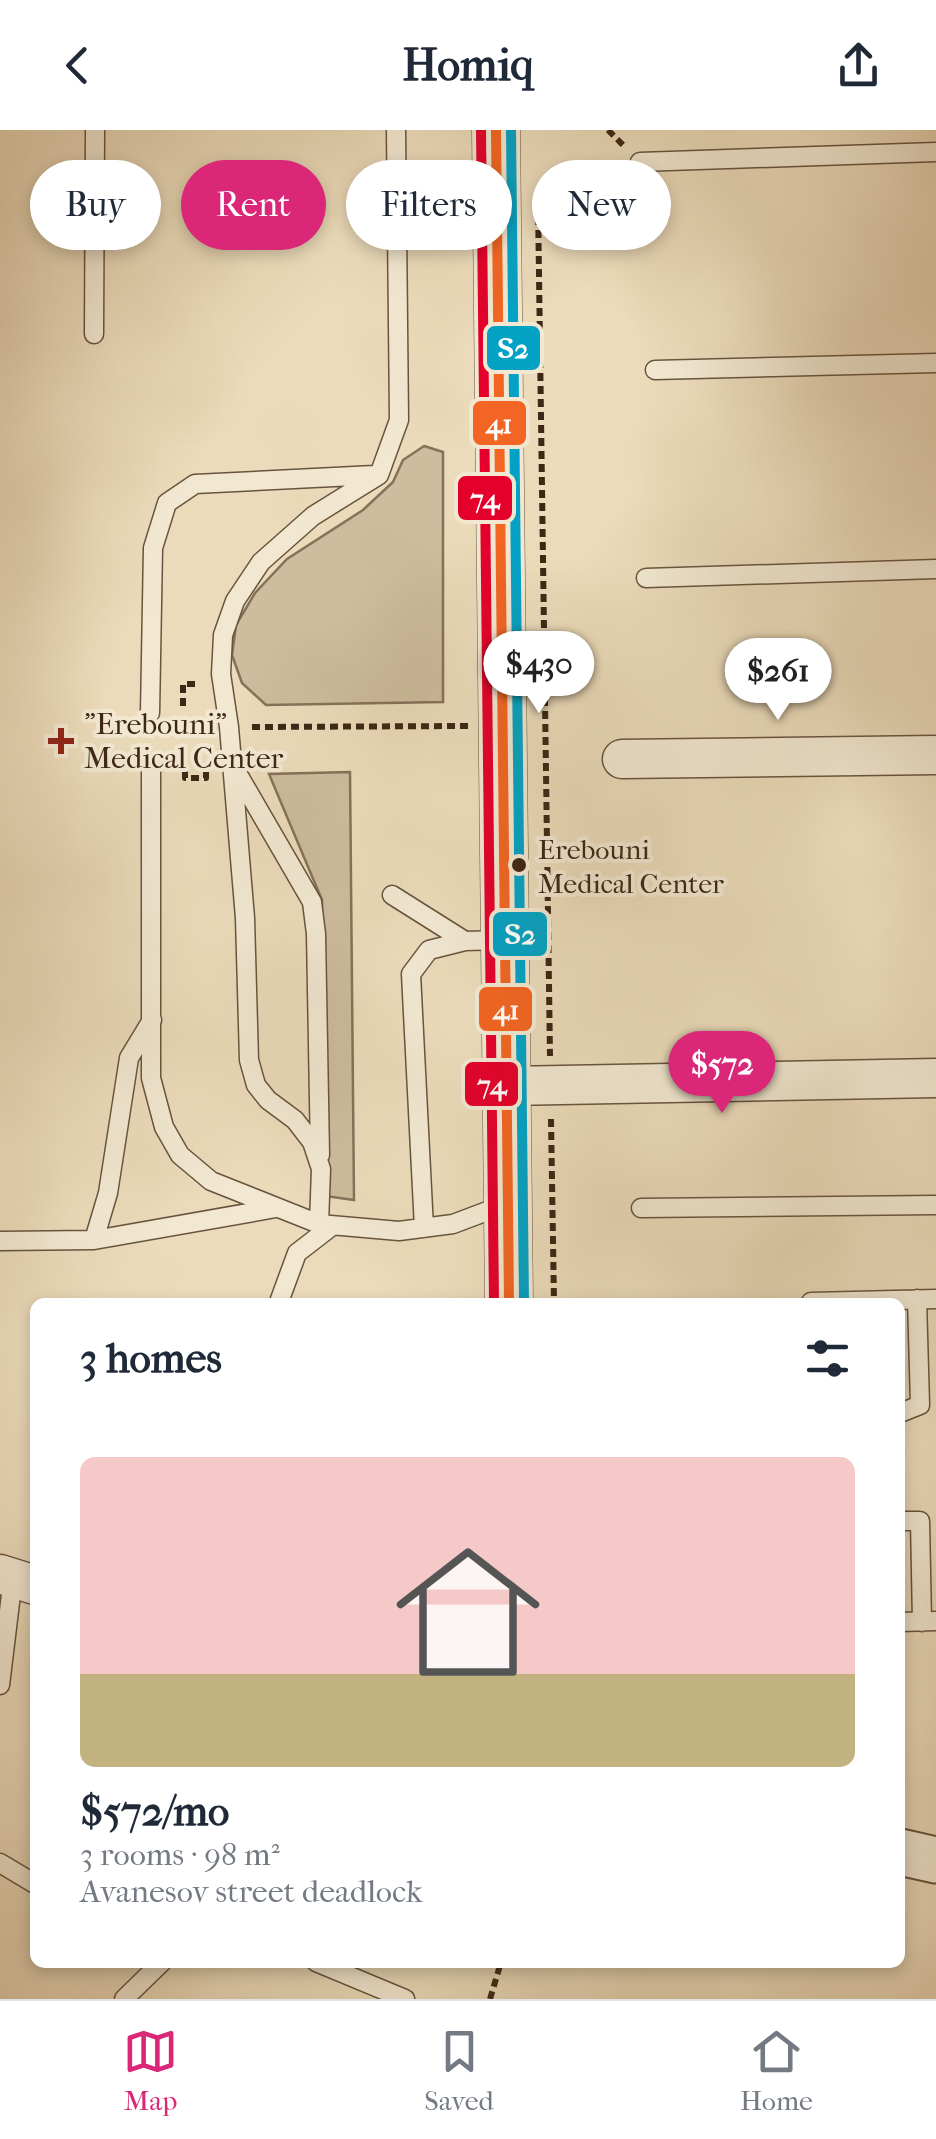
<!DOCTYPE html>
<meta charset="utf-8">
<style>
:root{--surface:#fff;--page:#f6f6f7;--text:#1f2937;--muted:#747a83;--line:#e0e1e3;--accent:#db2777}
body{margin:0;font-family:"IM FELL French Canon","Noto Serif Armenian",serif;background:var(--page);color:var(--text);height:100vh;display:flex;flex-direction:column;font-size:38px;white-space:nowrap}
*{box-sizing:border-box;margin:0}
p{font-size:32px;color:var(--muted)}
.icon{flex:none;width:55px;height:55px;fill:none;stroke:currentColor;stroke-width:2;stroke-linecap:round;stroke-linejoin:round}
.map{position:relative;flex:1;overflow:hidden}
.details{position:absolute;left:30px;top:1168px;width:875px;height:670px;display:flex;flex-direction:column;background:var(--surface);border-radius:15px;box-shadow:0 5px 15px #0003}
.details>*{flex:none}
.top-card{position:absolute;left:30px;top:30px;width:878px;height:90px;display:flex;gap:20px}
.price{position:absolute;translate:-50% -85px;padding:0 22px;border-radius:35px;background:#fff;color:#222;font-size:32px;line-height:65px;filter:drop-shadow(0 2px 5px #0008)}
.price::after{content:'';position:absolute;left:50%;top:60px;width:30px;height:22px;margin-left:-15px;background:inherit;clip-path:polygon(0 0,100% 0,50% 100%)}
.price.selected{background:var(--accent);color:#fff}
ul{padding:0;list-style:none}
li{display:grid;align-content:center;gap:20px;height:530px;padding:0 50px}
li span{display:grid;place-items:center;height:310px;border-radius:15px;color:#555}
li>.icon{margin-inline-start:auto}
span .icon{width:180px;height:180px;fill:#fffc;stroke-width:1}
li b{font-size:42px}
h2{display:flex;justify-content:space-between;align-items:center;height:120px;padding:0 50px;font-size:42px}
.tag{padding:0 35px;border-radius:45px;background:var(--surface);box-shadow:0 5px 15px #0003;font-size:35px;line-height:90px}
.tag.selected{background:var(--accent);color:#fff}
header{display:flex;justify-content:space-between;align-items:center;height:130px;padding:0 50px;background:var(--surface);font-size:45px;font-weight:700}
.tab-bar{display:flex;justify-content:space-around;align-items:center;height:140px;border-top:2px solid var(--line);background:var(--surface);font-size:28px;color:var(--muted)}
.tab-bar a{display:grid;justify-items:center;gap:5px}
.tab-bar .selected{color:var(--accent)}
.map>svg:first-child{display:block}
.green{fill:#cdbc9e;stroke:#85725a;stroke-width:2.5}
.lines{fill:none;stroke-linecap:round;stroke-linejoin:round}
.service-casing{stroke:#68543e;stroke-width:21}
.minor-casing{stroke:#68543e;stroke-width:41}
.tertiary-casing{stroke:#68543e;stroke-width:49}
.path{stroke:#3d2715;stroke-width:6;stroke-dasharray:8 5;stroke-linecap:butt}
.service{stroke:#f2e8d2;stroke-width:18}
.minor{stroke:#f2e8d2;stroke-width:38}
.tertiary{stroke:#f2e8d2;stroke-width:45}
.bus-1-casing{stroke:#f2e8d2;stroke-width:18}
.bus-2-casing{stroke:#f2e8d2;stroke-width:18}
.bus-3-casing{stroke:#f2e8d2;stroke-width:18}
.bus-1{stroke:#f26522;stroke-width:10}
.bus-2{stroke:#e4002b;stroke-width:10}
.bus-3{stroke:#03a2c5;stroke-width:10}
.poi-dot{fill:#8f2418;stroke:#f2e8d2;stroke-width:4}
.bus-dot{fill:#3d2715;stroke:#f2e8d2;stroke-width:4}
.labels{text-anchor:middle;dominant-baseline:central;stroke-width:8;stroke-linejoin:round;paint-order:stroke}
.bus-label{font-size:28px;fill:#3d2715;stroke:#f2e8d2;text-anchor:start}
.poi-label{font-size:30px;fill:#3d2715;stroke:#f2e8d2;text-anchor:start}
.line-badge{stroke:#f2e8d2;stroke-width:4}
.badge-label{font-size:28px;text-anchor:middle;font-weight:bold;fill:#fff}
</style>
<header><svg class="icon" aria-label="back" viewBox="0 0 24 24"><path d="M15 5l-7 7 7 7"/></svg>Homiq<svg class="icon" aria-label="share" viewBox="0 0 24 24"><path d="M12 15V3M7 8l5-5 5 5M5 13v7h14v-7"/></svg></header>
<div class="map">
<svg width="936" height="1869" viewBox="0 0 936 1869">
<rect width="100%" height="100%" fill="#ebdbba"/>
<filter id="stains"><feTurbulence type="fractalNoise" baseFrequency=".002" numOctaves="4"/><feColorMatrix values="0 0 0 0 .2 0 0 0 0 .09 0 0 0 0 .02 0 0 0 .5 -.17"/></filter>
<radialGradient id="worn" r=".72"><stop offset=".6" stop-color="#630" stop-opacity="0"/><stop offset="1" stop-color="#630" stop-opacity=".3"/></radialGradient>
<path class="green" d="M424,316L443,322V572L266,575L242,553L232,525L236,495L255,463L287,429L363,380L393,352L403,330Z
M350,642L354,1070L325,1066L322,770L269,644Z"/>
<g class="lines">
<g class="service-casing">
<path id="service" d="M640,32L936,22
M94,204L95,0
M655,240L936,233
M646,448L936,439
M150,583L153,418L167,373L195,354L374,345
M151,639V948L164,997L180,1025L211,1051L319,1094L399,1101L453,1094L506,1074
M236,641L312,772L316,804L320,1025
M392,765L465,811
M641,1078L936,1075
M319,1094L321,1039L312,1012L295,990L268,970L256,955L249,930L245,788L229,597L221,544L223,505L235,471L261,432L313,386L379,345L399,290L396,0
M424,1098L411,844L429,820L465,811L502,810
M94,1110L108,1063L129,928L152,890
M0,1111L94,1110L276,1078
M279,1172L297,1123L332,1096
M811,1172L936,1169
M900,1283L920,1275L917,1169
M900,1391H920L922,1492
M900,1492L936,1491
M0,1555L13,1448
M0,1733L35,1754
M316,1832L405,1869
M124,1869L162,1832"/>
</g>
<g class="minor-casing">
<path id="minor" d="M622,629L936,625
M506,956L936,948
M0,1444L35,1455"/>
</g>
<g class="tertiary-casing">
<path id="tertiary" d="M496,0L509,1172
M900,1722L936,1730"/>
</g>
<path class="path" d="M608,0L625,17
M538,74L550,926
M183,576V554H199
M252,597L469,596
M185,641V648H206V640
M551,989L554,1172
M490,1869L501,1832"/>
<use href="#service" class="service"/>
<use href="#minor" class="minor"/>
<use href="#tertiary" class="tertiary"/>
<g class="bus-1-casing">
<path id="bus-1" d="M496,0L509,1172"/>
</g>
<g class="bus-2-casing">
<path id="bus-2" d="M481,0L494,1172"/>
</g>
<g class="bus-3-casing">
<path id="bus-3" d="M511,0L524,1172"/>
</g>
<use href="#bus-1" class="bus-1"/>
<use href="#bus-2" class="bus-2"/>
<use href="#bus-3" class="bus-3"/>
</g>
<path class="poi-dot" d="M56 596h10v10h10v10h-10v10h-10v-10h-10v-10h10z"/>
<circle class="bus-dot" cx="519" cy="735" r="9"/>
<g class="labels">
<g class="bus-label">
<text x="538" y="719">Erebouni<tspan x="538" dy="34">Medical Center</tspan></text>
</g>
<g class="poi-label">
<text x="84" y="594">"Erebouni"<tspan x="84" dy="34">Medical Center</tspan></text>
</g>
</g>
<g class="line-badge">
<rect x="485" y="194" width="57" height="48" rx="10" fill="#03a2c5"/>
<rect x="471" y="269" width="57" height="48" rx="10" fill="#f26522"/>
<rect x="456" y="344" width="58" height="48" rx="10" fill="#e4002b"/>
<rect x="491" y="780" width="58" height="48" rx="10" fill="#03a2c5"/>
<rect x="477" y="855" width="57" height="48" rx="10" fill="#f26522"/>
<rect x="463" y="930" width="57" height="48" rx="10" fill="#e4002b"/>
</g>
<g class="badge-label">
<text x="513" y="228">Տ2</text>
<text x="499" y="303">41</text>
<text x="485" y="378">74</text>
<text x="520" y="814">Տ2</text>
<text x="506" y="889">41</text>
<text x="492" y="964">74</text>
</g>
<rect width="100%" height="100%" filter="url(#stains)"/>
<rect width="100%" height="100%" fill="url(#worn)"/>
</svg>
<b class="price" style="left:539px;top:586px">$430</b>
<b class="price" style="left:778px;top:593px">$261</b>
<b class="price selected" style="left:722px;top:986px">$572</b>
<div class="top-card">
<a class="tag">Buy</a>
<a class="tag selected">Rent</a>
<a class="tag">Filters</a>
<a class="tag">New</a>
</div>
<section class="details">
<h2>3 homes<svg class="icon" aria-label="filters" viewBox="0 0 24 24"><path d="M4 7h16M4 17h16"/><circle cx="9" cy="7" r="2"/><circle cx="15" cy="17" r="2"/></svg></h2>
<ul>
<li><span style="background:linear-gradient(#f6c9c9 70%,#c2b280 0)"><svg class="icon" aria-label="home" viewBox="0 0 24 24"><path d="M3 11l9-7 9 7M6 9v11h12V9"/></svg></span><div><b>$572/mo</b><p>3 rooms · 98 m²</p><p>Avanesov street deadlock</p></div></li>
</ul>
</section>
</div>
<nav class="tab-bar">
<a class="selected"><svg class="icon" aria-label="map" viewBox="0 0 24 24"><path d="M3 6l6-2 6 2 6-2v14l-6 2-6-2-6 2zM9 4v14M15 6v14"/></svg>Map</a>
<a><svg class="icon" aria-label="saved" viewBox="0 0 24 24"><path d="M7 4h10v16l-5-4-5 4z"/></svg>Saved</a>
<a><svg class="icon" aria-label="home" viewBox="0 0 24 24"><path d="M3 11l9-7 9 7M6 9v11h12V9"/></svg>Home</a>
</nav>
